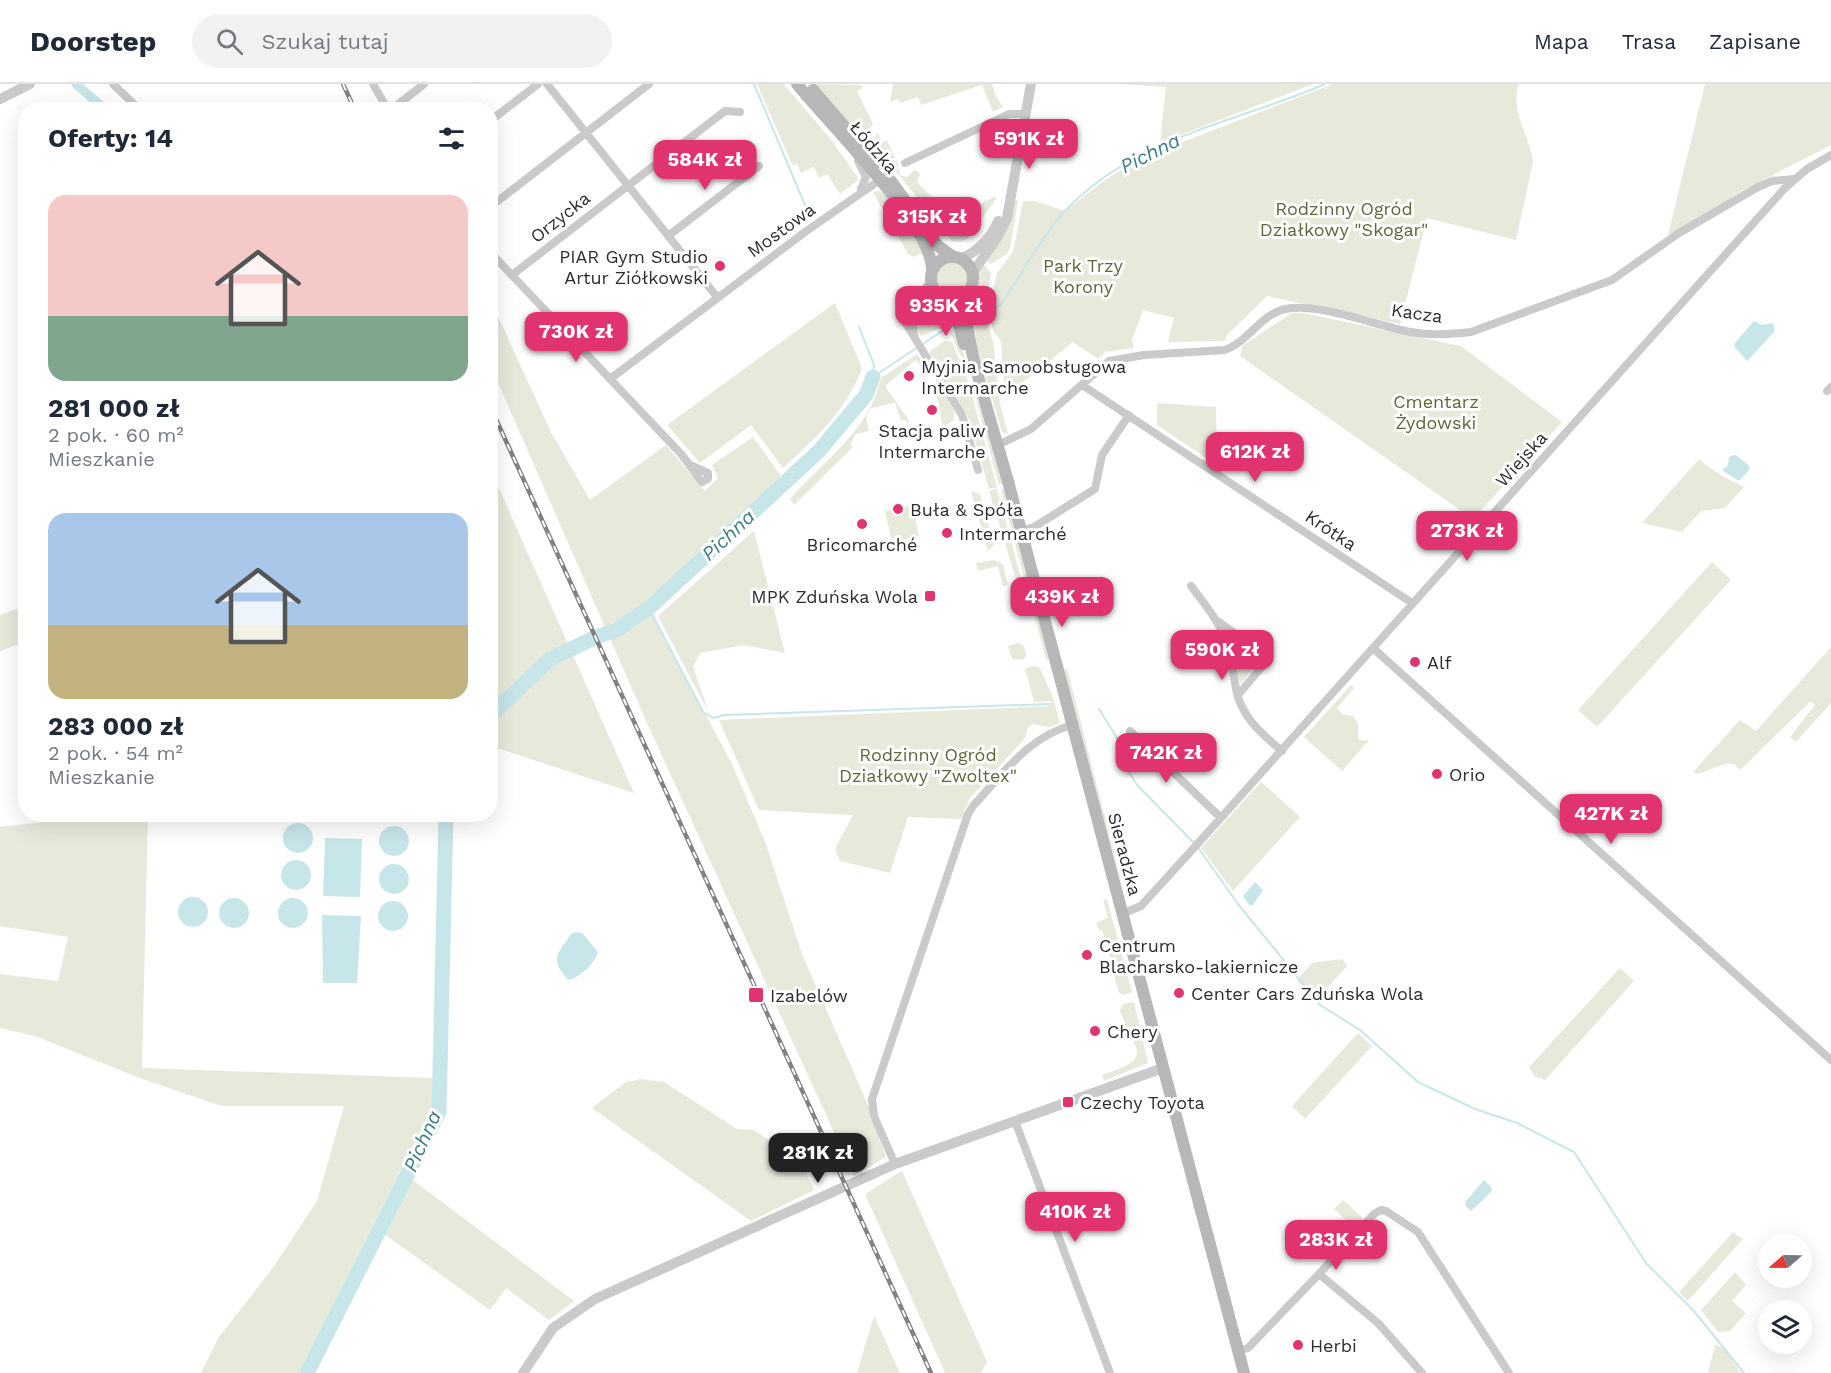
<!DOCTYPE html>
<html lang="pl">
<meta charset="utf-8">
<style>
:root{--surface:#fff;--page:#f2f2f3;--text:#1f2937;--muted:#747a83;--line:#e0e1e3;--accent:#e0336f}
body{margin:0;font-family:"Work Sans",sans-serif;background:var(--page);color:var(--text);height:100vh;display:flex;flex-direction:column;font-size:22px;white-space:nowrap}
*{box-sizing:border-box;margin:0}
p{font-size:20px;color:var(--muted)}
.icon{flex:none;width:33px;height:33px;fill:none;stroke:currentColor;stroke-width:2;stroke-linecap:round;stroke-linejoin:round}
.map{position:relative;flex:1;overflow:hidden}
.sheet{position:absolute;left:18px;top:18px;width:480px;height:720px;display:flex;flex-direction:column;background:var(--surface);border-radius:24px;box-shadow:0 6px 24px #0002}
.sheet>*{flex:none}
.needle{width:39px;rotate:250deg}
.controls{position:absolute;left:1758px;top:1150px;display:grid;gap:12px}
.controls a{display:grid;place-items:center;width:54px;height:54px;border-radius:50%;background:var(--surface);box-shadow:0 6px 24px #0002;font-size:30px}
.price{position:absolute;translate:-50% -51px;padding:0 14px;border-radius:12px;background:var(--accent);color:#fff;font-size:20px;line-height:39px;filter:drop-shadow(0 2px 3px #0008)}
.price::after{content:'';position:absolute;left:50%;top:36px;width:18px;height:14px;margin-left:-9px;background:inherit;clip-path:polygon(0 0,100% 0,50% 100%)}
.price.active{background:#222;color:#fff}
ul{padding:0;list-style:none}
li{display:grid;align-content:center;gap:12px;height:318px;padding:0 30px}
li span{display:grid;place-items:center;height:186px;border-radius:18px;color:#555}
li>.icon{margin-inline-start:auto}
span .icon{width:108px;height:108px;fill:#fffc;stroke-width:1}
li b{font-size:26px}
h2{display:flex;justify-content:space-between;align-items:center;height:72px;padding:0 30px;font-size:26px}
header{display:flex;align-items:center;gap:36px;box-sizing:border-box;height:84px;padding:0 30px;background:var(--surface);border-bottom:2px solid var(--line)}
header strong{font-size:28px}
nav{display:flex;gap:33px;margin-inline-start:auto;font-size:21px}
.search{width:420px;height:54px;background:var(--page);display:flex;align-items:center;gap:15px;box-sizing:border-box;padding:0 21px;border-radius:33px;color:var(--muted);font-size:22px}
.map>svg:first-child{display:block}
.green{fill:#e7eadb}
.water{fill:#c7e6ea}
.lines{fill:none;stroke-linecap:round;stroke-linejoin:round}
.stream{stroke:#c7e6ea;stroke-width:2}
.canal{stroke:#c7e6ea;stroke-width:9}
.river{stroke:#c7e6ea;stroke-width:15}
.minor{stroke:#cacaca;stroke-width:8}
.tertiary{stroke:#cacaca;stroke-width:10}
.secondary{stroke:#b7b7b7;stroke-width:12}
.rail-casing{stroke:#828282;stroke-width:4.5}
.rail{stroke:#fff;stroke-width:2;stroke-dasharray:7;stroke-linecap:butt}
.poi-dot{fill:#e0336f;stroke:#fff;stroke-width:2}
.labels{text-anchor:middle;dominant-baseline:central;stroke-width:6;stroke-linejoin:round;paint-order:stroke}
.street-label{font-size:18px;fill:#2d2d2d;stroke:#fff}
.park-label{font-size:18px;fill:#5c673c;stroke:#fff}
.poi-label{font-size:18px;fill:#2d2d2d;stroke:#fff;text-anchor:start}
.water-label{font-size:20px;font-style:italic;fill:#3c7e87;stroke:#fff}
</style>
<header>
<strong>Doorstep</strong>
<div class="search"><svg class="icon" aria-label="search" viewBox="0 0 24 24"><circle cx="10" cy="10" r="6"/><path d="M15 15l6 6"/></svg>Szukaj tutaj</div>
<nav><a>Mapa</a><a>Trasa</a><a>Zapisane</a></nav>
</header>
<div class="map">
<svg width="1831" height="1289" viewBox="0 0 1831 1289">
<rect width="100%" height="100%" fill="#fff"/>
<path class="green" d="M757,0H784L832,57L858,94L857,97L840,110L827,90L819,94L814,83L801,89L797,80L793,82Z
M811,0L861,1L863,4L857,7L873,40L861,57Z
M893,0H992L995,10L1003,23L993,28L982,1L921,21L918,13L900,19L898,15L890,18Z
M1118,0H1313L1160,59L1166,3Z
M1333,0H1519C1509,25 1530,52 1533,78L1516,156L1427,134L1400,240L1267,212L1227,251L1225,257L1168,258L1174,234L1143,226L1132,256L1134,264L1105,268L1098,275L1073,258L1005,313L1001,257L994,248L988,230L997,189L1013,168L1023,117H1034L1065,127L1105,96L1139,75Z
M1705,0H1831V61L1740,108L1705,132L1668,151Z
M878,49L882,58L887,56L895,74L886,78L876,68L872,70L869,62Z
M897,76L900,91L907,93L914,86L917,87L920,90L917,98L938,119L946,122L959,118L963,128L996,112V115L967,155L960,158L952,157L890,80Z
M879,107L885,109L926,167L913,173L908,170L873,108Z
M1018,116L1010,164L1007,170L991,180L985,175L1014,117Z
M982,178L991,189L988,209L981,211L967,223Z
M937 194a15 15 0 1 1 30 0a15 15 0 1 1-30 0Z
M988,211L984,230L993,257L1000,319L1008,350L1002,348L969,236L977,232L980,213Z
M490,215L551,348L590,416L666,361L705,407L718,394L712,381L753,353L786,399L649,525L731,678L766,760L802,870L868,1021L886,1073L854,1092L647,639L491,283Z
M928,217L941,238L938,240L941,244L921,252L916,245L917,231Z
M835,219L862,284C847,326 815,355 783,384L751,341L700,379L667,341Z
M1292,229H1303L1461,262L1562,338L1473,435L1240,272L1242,262Z
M956,244L1003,400L999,401L970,292L950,248Z
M945,257L952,258L968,297L997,403L989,405L969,335L930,269L931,266Z
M917,270L928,284L926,290L916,276L885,302L908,335L912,350L906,336L901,337L895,319L871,324L866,333L869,347L856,350L851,359L852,364L794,421L790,415C822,378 871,345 881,294Z
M932,299L939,301L954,326V336L945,342L942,340L938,315L930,307Z
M1157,319L1216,323L1217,381L1157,341Z
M1699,375C1714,388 1727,395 1744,403L1725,424L1701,427L1682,448L1642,439Z
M491,386L634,709L491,662Z
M997,405L1027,517L1023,518L989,407Z
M1004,405L1049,575L1046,576L1001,406Z
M971,407L980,410L994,461L988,467Z
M912,421L919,452L892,458L885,427Z
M754,447L785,569L744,561L700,569L693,583L709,629L658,532Z
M993,476L1003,480L1008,501L1003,502L998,482L978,487L976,479Z
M1712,478L1731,496L1597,643L1578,626Z
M25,522V558L0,567V531Z
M1235,557H1239L1258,571L1261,576L1240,600L1232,561Z
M1018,559L1024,562L1026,572L1023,576L1012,575L1008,562Z
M1831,563V619L1796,658L1790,653L1815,621L1811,617L1740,686L1734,680H1725L1698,690L1693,688L1740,636L1756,647Z
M1036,582L1040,584L1052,611L1060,639L1049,643L1033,640L1028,643L1025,654L970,714L961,735L908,733L890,789L840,777L835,765L853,731L759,726L719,636L1051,622V617L1034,618L1025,584Z
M1067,584L1126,816L1063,587Z
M1351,601L1354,604L1337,624L1342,630L1353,632L1358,640V655L1364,657L1370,655L1342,687L1304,653Z
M1261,698L1300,733L1233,807L1201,764Z
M104,731H148L142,984L433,994L432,1024L299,1289H201L219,1253L272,1185L317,1117L344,1022H222L142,995L35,952L0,944V890L58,897L68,853L0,842V743Z
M1107,815L1132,908L1124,911L1119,909L1102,846H1099L1096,839L1108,834L1103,816Z
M1342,875L1347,882L1315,917L1297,896L1312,879Z
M1620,884L1634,897L1545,996L1534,992L1529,983Z
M1134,918L1148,979L1104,997L1102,991C1156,973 1135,968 1120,927L1123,920Z
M1358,949L1372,962L1305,1035L1292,1022Z
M641,995L664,998L737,1045L754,1046L802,1079L814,1106L751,1137L592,1024L626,998Z
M902,1087L987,1278L981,1289H945L865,1110Z
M410,1094L574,1217L549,1236L506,1204L490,1226L384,1150Z
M1343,1116L1363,1134L1354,1144L1334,1125Z
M1733,1148L1743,1155L1688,1217L1679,1208Z
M1735,1188L1746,1201L1732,1217L1746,1229L1730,1247L1718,1248L1701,1226Z
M874,1232L900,1289H857Z
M1715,1261L1724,1264L1741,1289H1708Z"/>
<path class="water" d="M1754,237L1762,241L1773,239L1775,247L1747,277L1734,262L1735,259Z
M1736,371L1749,382V386L1739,397L1722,386L1727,383L1730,372Z
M283 754a15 15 0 1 1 30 0a15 15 0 1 1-30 0Z
M379 757a15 15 0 1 1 30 0a15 15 0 1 1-30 0Z
M325,754L362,755L360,813L323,812Z
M281 791a15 15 0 1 1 30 0a15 15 0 1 1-30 0Z
M379 795a15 15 0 1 1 30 0a15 15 0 1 1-30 0Z
M1255,798L1263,806L1253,821H1249L1243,812Z
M178 828a15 15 0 1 1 30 0a15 15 0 1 1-30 0Z
M219 829a15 15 0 1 1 30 0a15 15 0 1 1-30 0Z
M278 829a15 15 0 1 1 30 0a15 15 0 1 1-30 0Z
M378 832a15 15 0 1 1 30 0a15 15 0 1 1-30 0Z
M322,831L361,832L357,899H323Z
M578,848L583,850L598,868C596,878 579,895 568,896C549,874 557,871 572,849Z
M1484,1096L1492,1104L1491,1108L1471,1127L1465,1121L1466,1117Z"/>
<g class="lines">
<path class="stream" d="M754,0L810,133
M993,224L1001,221C1021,191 1039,157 1062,130C1131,54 1235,39 1325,0
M972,228L978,224
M859,243L874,281L873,291
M923,260L945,245
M873,293L918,263
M649,524L703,628L713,634L724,631L1050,620
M1099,625L1122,662L1124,681L1138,702L1194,759
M1199,765L1238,820L1320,921L1360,946L1418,998L1475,1025L1517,1039L1574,1068L1646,1179L1693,1226L1744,1289"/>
<path class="canal" d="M76,0L106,26"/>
<path class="river" d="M490,632L550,575L596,553L617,546L649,524L818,368L866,311L873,293
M307,1289L439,1028L446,730"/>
<path class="minor" d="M113,0L140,26
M373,0L388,26
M547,0L717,213
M391,26L424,0
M490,37L538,0
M858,77L866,93L861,105
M905,79L1009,30H1025
M490,123L649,0
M668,152L759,82
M490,168L682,371L702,398L708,395V389L690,381
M512,191L725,27L740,28
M931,194C925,213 905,216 905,238L962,331L978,386
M914,251C910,232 919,212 941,212
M610,295L805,148L887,91
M1082,301L1412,519
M1827,307L1831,303
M998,361L1031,345L1109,277L1144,271L1225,266C1248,258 1261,230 1285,225C1319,218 1376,242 1411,248C1431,252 1451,250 1471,248L1612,196L1679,149L1758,103L1772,97L1794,95
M1021,447L1034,443L1095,405L1102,371L1129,331
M1191,502C1204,519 1218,536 1226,556C1232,573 1233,588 1236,605C1241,633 1262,650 1282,667
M1219,538L1269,574L1238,611
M1374,565L1831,976
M1130,647L1221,734
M1122,830L1141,822L1192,766L1784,105L1807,85L1831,71
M1015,1037L1110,1289
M895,1080L874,1032L872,1015L968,730L973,722C1003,690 1028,653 1072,641
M1319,1190L1374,1130L1381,1126L1386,1127L1418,1148L1509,1289
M1238,1267L1248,1264L1319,1190L1378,1239L1422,1289"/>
<path class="tertiary" d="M0,15L30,0
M961,174C977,169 992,152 998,137
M973,188L997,154L1007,134L1031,0
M523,1289L553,1244L595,1215L895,1080L1163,984"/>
<path class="secondary" d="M797,0C828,39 931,140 932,185
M813,6L876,79
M891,97L938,162L952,172
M931 194a21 21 0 1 1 42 0a21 21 0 1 1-42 0Z
M966,210C957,237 1000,366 1009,401L1244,1289
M948,215L954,222L964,260"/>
<g class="rail-casing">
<path id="rail" d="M343,0L355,26
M490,322L931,1289"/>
</g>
<use href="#rail" class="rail"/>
</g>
<g class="poi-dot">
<circle cx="720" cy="182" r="6"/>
<circle cx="909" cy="292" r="6"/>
<circle cx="932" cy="326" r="6"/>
<circle cx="898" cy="425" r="6"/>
<circle cx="862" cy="440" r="6"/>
<circle cx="947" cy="449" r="6"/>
<rect x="924" y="506" width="12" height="12" rx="3"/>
<circle cx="1415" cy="578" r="6"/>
<circle cx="1437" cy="690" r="6"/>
<circle cx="1087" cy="871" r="6"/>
<circle cx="1179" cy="909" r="6"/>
<rect x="748" y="903" width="16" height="16" rx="3"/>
<circle cx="1095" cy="947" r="6"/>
<rect x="1062" y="1012" width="12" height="12" rx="3"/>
<circle cx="1298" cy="1261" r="6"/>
</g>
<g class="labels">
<g class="street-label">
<text transform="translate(874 63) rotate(49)">Łódzka</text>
<text transform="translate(560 133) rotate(-38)">Orzycka</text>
<text transform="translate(781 146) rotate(-36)">Mostowa</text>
<text transform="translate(1417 229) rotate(8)">Kacza</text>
<text transform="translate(1521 375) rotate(-48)">Wiejska</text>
<text transform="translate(1331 446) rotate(34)">Krótka</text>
<text transform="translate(1125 770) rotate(75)">Sieradzka</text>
</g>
<g class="park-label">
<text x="1344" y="124">Rodzinny Ogród<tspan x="1344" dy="21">Działkowy "Skogar"</tspan></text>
<text x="1083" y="181">Park Trzy<tspan x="1083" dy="21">Korony</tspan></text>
<text x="1436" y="317">Cmentarz<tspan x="1436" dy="21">Żydowski</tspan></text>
<text x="928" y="670">Rodzinny Ogród<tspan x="928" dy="21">Działkowy "Zwoltex"</tspan></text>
</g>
<g class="poi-label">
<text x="708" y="172" text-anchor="end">PIAR Gym Studio<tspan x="708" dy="21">Artur Ziółkowski</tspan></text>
<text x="921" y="282">Myjnia Samoobsługowa<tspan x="921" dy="21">Intermarche</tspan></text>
<text x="932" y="346" text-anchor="middle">Stacja paliw<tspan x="932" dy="21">Intermarche</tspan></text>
<text x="910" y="425">Buła &amp; Spóła</text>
<text x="959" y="449">Intermarché</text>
<text x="862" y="460" text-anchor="middle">Bricomarché</text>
<text x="918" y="512" text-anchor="end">MPK Zduńska Wola</text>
<text x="1427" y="578">Alf</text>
<text x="1449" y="690">Orio</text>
<text x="1099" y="861">Centrum<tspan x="1099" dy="21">Blacharsko-lakiernicze</tspan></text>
<text x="1191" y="909">Center Cars Zduńska Wola</text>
<text x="770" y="911">Izabelów</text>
<text x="1107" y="947">Chery</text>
<text x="1080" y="1018">Czechy Toyota</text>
<text x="1310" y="1261">Herbi</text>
</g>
<g class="water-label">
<text transform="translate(1150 69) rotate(-27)">Pichna</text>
<text transform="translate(728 451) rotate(-43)">Pichna</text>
<text transform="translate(422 1057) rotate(-66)">Pichna</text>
</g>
</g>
</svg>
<div class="controls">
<a><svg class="needle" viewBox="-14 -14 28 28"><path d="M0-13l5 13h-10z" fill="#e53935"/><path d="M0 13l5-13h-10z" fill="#747a83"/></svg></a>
<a><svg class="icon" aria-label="layers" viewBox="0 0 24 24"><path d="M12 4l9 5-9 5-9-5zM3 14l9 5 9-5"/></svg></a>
</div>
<b class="price" style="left:1029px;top:86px">591K zł</b>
<b class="price" style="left:705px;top:107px">584K zł</b>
<b class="price" style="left:932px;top:164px">315K zł</b>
<b class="price" style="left:946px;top:253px">935K zł</b>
<b class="price" style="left:576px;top:279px">730K zł</b>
<b class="price" style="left:1255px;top:399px">612K zł</b>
<b class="price" style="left:1467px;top:478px">273K zł</b>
<b class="price" style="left:1062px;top:544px">439K zł</b>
<b class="price" style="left:1222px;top:597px">590K zł</b>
<b class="price" style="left:1166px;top:700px">742K zł</b>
<b class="price" style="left:1611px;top:761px">427K zł</b>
<b class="price active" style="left:818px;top:1100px">281K zł</b>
<b class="price" style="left:1075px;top:1159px">410K zł</b>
<b class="price" style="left:1336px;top:1187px">283K zł</b>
<section class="sheet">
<h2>Oferty: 14<svg class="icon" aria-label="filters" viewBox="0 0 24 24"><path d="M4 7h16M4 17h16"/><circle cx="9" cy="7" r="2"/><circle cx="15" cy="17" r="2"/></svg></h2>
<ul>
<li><span style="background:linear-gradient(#f6c9c9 65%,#7fa58c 0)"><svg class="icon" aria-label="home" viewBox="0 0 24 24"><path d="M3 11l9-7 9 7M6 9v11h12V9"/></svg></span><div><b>281 000 zł</b><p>2 pok. · 60 m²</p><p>Mieszkanie</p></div></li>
<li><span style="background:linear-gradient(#a9c7e8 60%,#c2b280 0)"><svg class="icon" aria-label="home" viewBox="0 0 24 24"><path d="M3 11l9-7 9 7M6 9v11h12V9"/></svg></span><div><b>283 000 zł</b><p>2 pok. · 54 m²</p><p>Mieszkanie</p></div></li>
</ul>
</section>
</div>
